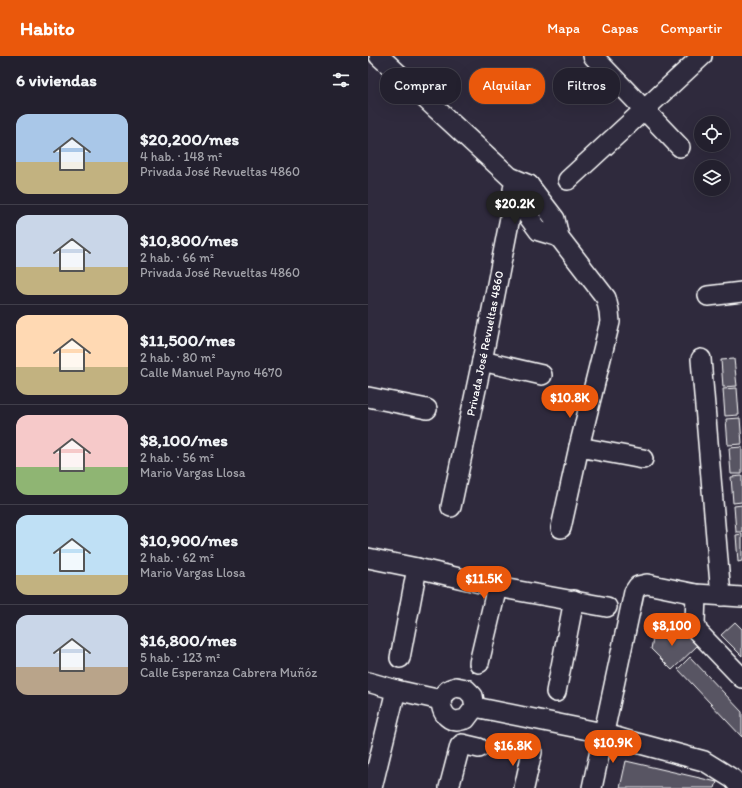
<!DOCTYPE html>
<html lang="es">
<meta charset="utf-8">
<style>
:root{--surface:#23202e;--page:#2b2836;--text:#f1f3f6;--muted:#a3a3aa;--line:#403e4a;--accent:#ea580c}
body{margin:0;font-family:Itim,sans-serif;background:var(--page);color:var(--text);height:100vh;display:flex;flex-direction:column;font-size:15px;white-space:nowrap}
*{box-sizing:border-box;margin:0}
p{font-size:13px;color:var(--muted)}
.icon{flex:none;width:22px;height:22px;fill:none;stroke:currentColor;stroke-width:2;stroke-linecap:round;stroke-linejoin:round}
.map{position:relative;flex:1;overflow:hidden}
.sheet{display:flex;flex-direction:column;background:var(--surface);width:368px}
.sheet>*{flex:none}
.guide{position:absolute;left:12px;top:12px;width:302px;height:36px;display:flex;gap:8px}
.tools{position:absolute;left:326px;top:60px;display:grid;gap:8px}
.tools a{display:grid;place-items:center;width:36px;height:36px;border-radius:50%;background:var(--surface);box-shadow:0 4px 16px #0002,0 0 0 1px var(--line);font-size:20px}
.price{position:absolute;translate:-50% -34px;padding:0 9px;border-radius:14px;background:var(--accent);color:#fff;font-size:13px;line-height:26px;filter:drop-shadow(0 1px 2px #0008)}
.price::after{content:'';position:absolute;left:50%;top:24px;width:12px;height:9px;margin-left:-6px;background:inherit;clip-path:polygon(0 0,100% 0,50% 100%)}
.price.current{background:#222;color:#fff}
ul{padding:0;list-style:none}
li{display:flex;align-items:center;gap:12px;height:100px;padding:0 16px}
li+li{border-top:1px solid var(--line)}
li span{display:grid;place-items:center;flex:none;width:112px;height:80px;border-radius:12px;color:#555}
li>.icon{margin-inline-start:auto}
span .icon{width:48px;height:48px;fill:#fffc;stroke-width:1}
li b{font-size:17px}
h2{display:flex;justify-content:space-between;align-items:center;height:48px;padding:0 16px;font-size:17px}
.pill{padding:0 14px;border-radius:16px;background:var(--surface);box-shadow:0 4px 16px #0002,0 0 0 1px var(--line);font-size:14px;line-height:36px}
.pill.current{background:var(--accent);color:#fff}
header{display:flex;align-items:center;gap:24px;box-sizing:border-box;height:56px;padding:0 20px;background:var(--accent);color:#fff}
header strong{font-size:19px}
nav{display:flex;gap:22px;margin-inline-start:auto;font-size:14px}
main{display:flex;flex:1;min-height:0}
.map>svg:first-child{display:block}
.building{fill:#595564;stroke:#fff}
.lines{fill:none;stroke-linecap:round;stroke-linejoin:round}
.minor-casing{stroke:#fff;stroke-width:22}
.minor{stroke:#2f2a3d;stroke-width:19}
.labels{text-anchor:middle;dominant-baseline:central;stroke-width:3;stroke-linejoin:round;paint-order:stroke}
.street-label{font-size:12px;fill:#fff;stroke:#2f2a3d}
</style>
<header>
<strong>Habito</strong>
<nav><a>Mapa</a><a>Capas</a><a>Compartir</a></nav>
</header>
<main>
<section class="sheet">
<h2>6 viviendas<svg class="icon" aria-label="filters" viewBox="0 0 24 24"><path d="M4 7h16M4 17h16"/><circle cx="9" cy="7" r="2"/><circle cx="15" cy="17" r="2"/></svg></h2>
<ul>
<li><span style="background:linear-gradient(#a9c7e8 60%,#c2b280 0)"><svg class="icon" aria-label="home" viewBox="0 0 24 24"><path d="M3 11l9-7 9 7M6 9v11h12V9"/></svg></span><div><b>$20,200/mes</b><p>4 hab. · 148 m²</p><p>Privada José Revueltas 4860</p></div></li>
<li><span style="background:linear-gradient(#c9d6e8 65%,#c2b280 0)"><svg class="icon" aria-label="home" viewBox="0 0 24 24"><path d="M3 11l9-7 9 7M6 9v11h12V9"/></svg></span><div><b>$10,800/mes</b><p>2 hab. · 66 m²</p><p>Privada José Revueltas 4860</p></div></li>
<li><span style="background:linear-gradient(#ffd9b3 65%,#c2b280 0)"><svg class="icon" aria-label="home" viewBox="0 0 24 24"><path d="M3 11l9-7 9 7M6 9v11h12V9"/></svg></span><div><b>$11,500/mes</b><p>2 hab. · 80 m²</p><p>Calle Manuel Payno 4670</p></div></li>
<li><span style="background:linear-gradient(#f6c9c9 65%,#8fb573 0)"><svg class="icon" aria-label="home" viewBox="0 0 24 24"><path d="M3 11l9-7 9 7M6 9v11h12V9"/></svg></span><div><b>$8,100/mes</b><p>2 hab. · 56 m²</p><p>Mario Vargas Llosa</p></div></li>
<li><span style="background:linear-gradient(#bfe0f5 75%,#c2b280 0)"><svg class="icon" aria-label="home" viewBox="0 0 24 24"><path d="M3 11l9-7 9 7M6 9v11h12V9"/></svg></span><div><b>$10,900/mes</b><p>2 hab. · 62 m²</p><p>Mario Vargas Llosa</p></div></li>
<li><span style="background:linear-gradient(#c9d6e8 65%,#b9a48a 0)"><svg class="icon" aria-label="home" viewBox="0 0 24 24"><path d="M3 11l9-7 9 7M6 9v11h12V9"/></svg></span><div><b>$16,800/mes</b><p>5 hab. · 123 m²</p><p>Calle Esperanza Cabrera Muñóz</p></div></li>
</ul>
</section>
<div class="map">
<svg width="374" height="732" viewBox="0 0 374 732">
<rect width="100%" height="100%" fill="#2f2a3d"/>
<filter id="ink" filterUnits="userSpaceOnUse"><feTurbulence type="fractalNoise" baseFrequency=".025" numOctaves="2"/><feDisplacementMap in="SourceGraphic" scale="8" xChannelSelector="R" yChannelSelector="G"/><feConvolveMatrix kernelMatrix="1 2 1 2 8 2 1 2 1" color-interpolation-filters="sRGB"/></filter>
<g filter="url(#ink)">
<path class="building" d="M366,303L369,330L355,331L353,304Z
M369,332L371,359L357,360L355,333Z
M372,362L374,388L360,389L358,363Z
M374,391V418H363L361,392Z
M374,420V446L365,447L363,421Z
M374,449V476H368L366,450Z
M374,478V505L370,506L368,479Z
M367,566L374,573V600L353,579Z
M310,571L329,590L304,614L283,593L287,572L298,583Z
M322,601L374,656V681L310,613Z
M258,705L349,726L347,732H252Z"/>
<g class="lines">
<g class="minor-casing">
<g id="minor">
<path d="M11,0L142,121L161,129L187,163L191,181L238,242L241,255L242,266L211,391L193,472"/>
<path d="M225,0L312,91"/>
<path d="M200,124L277,53L334,0"/>
<path d="M145,133L146,141L171,175L191,181"/>
<path d="M340,240L374,236"/>
<path d="M333,303L353,540"/>
<path d="M114,305L174,319"/>
<path d="M0,341L59,353"/>
<path d="M211,391L275,403"/>
<path id="s1" d="M83,451L114,305L146,141L161,129"/>
<path d="M0,502L49,512L129,531L239,551"/>
<path d="M328,538L327,567L330,576L374,622"/>
<path d="M32,602L49,512"/>
<path d="M111,607L129,531"/>
<path d="M0,626L28,634L73,644"/>
<path d="M88,631L98,633L105,640L107,651L98,663C96,663 91,665 89,665C74,664 68,644 79,635C81,633 86,632 88,631Z"/>
<path d="M188,636L206,544"/>
<path d="M107,651L235,677L265,686L336,705L365,723L370,729L371,732"/>
<path d="M4,732L28,634"/>
<path d="M81,732L92,690L94,688L111,692"/>
<path d="M156,732L164,696"/>
<path d="M224,732L266,536L270,530L279,528L328,538L374,541"/>
</g>
</g>
<use href="#minor" class="minor"/>
</g>
</g>
<g class="labels">
<g class="street-label">
<text stroke="none"><textPath href="#s1" startOffset="167">Privada José Revueltas 4860</textPath></text>
</g>
</g>
</svg>
<div class="tools">
<a><svg class="icon" aria-label="locate" viewBox="0 0 24 24"><circle cx="12" cy="12" r="6"/><path d="M12 2v4M12 18v4M2 12h4M18 12h4"/></svg></a>
<a><svg class="icon" aria-label="layers" viewBox="0 0 24 24"><path d="M12 4l9 5-9 5-9-5zM3 14l9 5 9-5"/></svg></a>
</div>
<b class="price current" style="left:147px;top:169px">$20.2K</b>
<b class="price" style="left:202px;top:363px">$10.8K</b>
<b class="price" style="left:116px;top:544px">$11.5K</b>
<b class="price" style="left:304px;top:591px">$8,100</b>
<b class="price" style="left:245px;top:708px">$10.9K</b>
<b class="price" style="left:145px;top:711px">$16.8K</b>
<div class="guide">
<a class="pill">Comprar</a>
<a class="pill current">Alquilar</a>
<a class="pill">Filtros</a>
</div>
</div>
</main>
